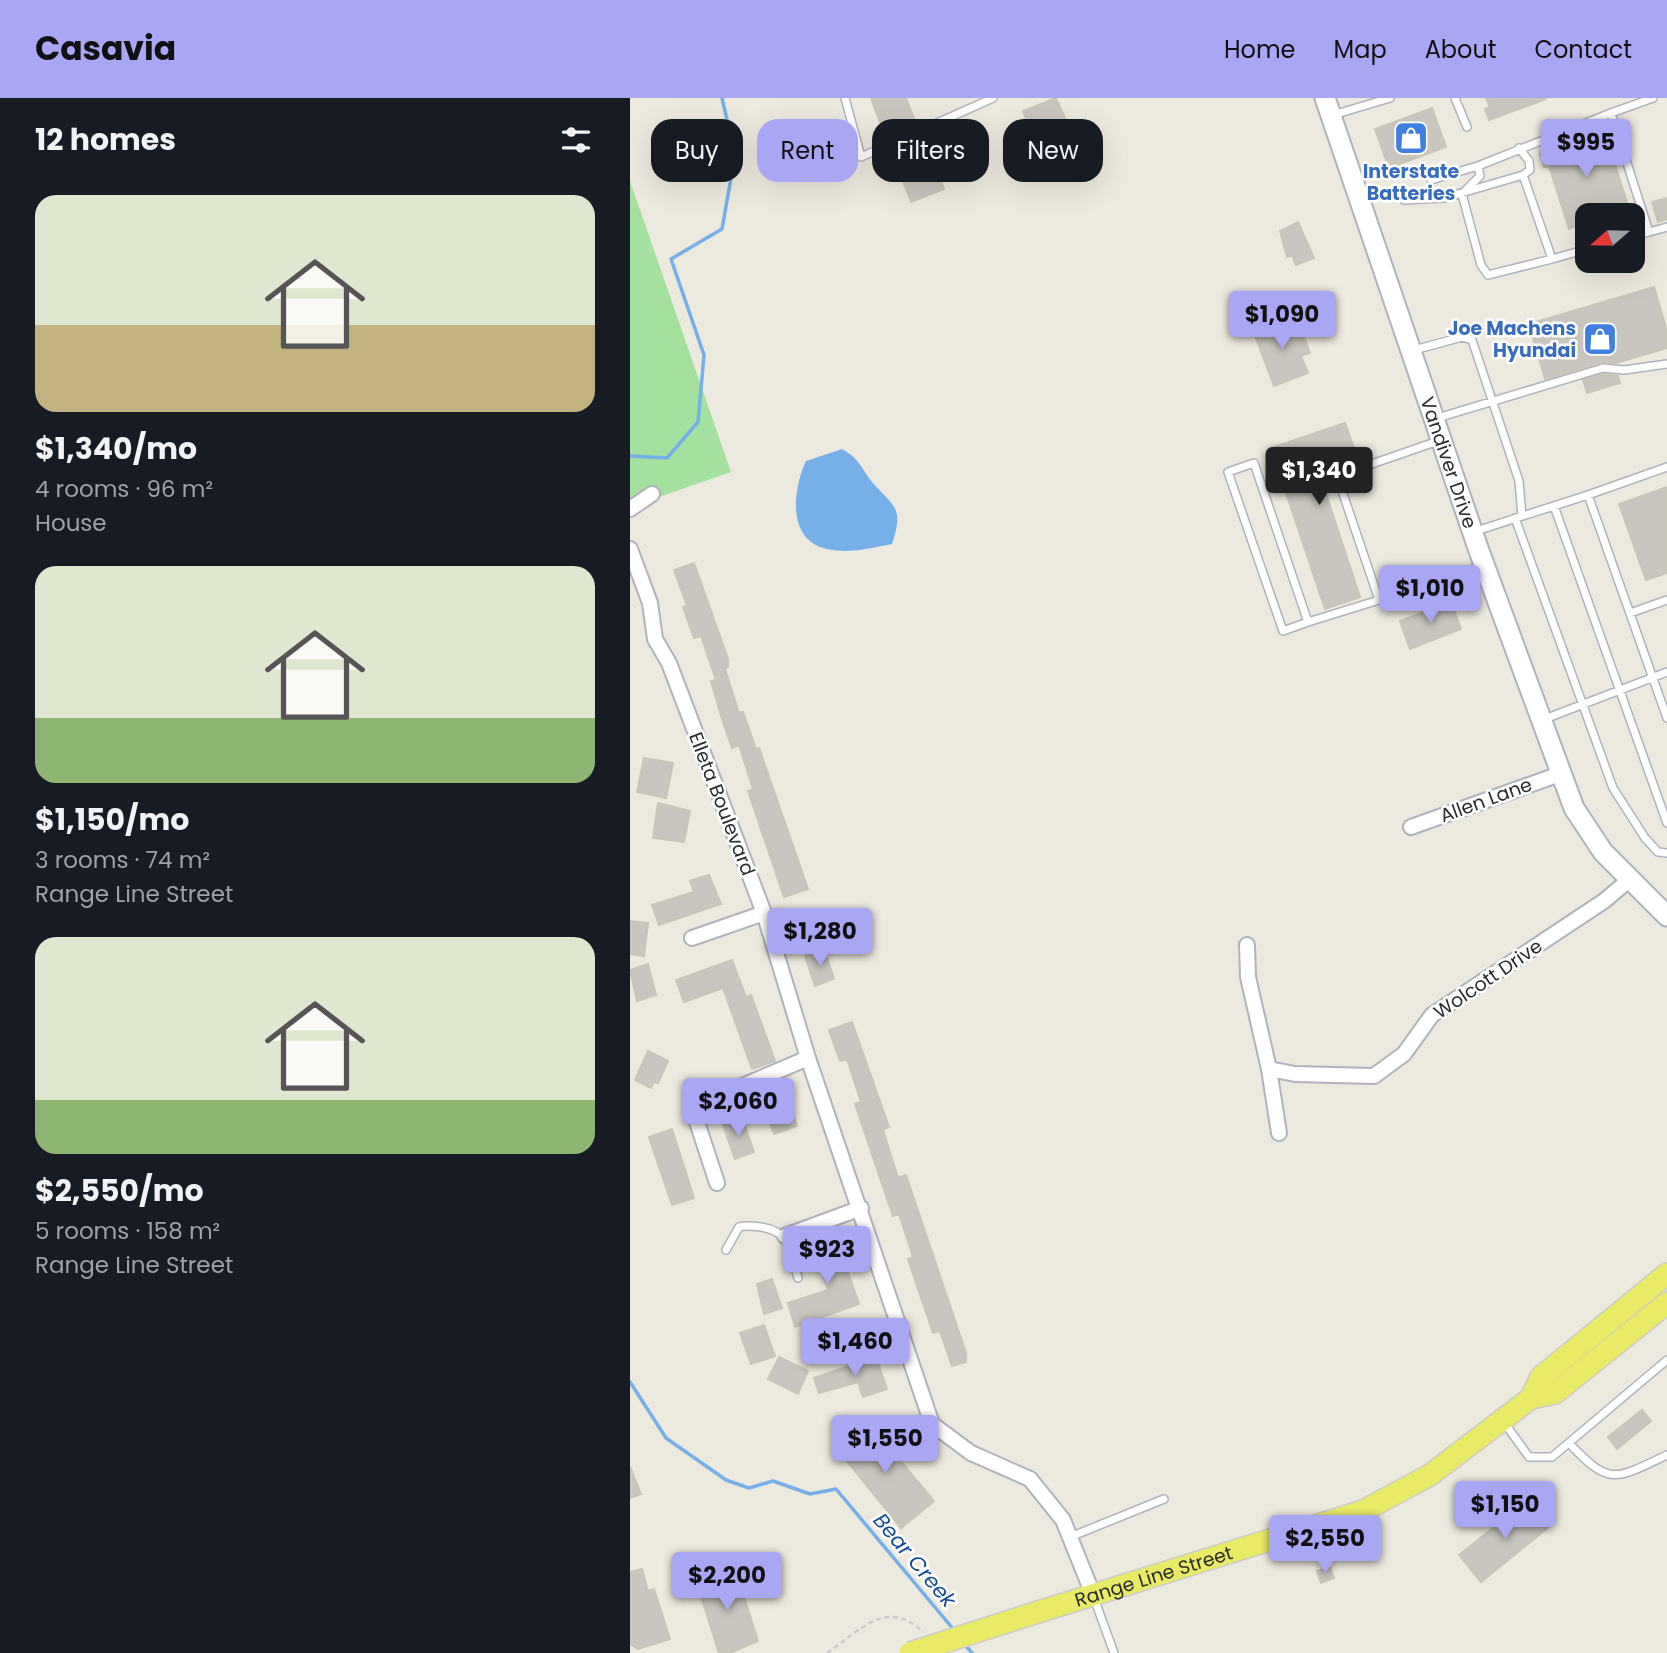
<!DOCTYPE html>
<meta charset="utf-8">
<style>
:root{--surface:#171b24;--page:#242831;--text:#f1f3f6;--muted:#9ea1a6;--accent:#a9a6f4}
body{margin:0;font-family:Poppins,sans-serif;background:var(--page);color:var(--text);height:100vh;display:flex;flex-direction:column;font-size:26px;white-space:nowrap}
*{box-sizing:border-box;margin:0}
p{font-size:23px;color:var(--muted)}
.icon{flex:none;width:38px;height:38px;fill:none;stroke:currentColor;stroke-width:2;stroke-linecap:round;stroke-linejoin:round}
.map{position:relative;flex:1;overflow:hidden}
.panel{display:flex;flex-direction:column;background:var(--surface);width:630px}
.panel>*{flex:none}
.hud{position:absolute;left:21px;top:21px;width:665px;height:63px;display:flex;gap:14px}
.needle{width:46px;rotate:250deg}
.fabs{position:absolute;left:945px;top:105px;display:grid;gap:14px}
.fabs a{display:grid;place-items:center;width:70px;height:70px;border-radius:14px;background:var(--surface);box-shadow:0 7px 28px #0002;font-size:35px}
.price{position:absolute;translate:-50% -60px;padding:0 16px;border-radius:7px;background:var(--accent);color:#111;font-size:23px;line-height:46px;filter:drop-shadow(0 2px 4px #0008)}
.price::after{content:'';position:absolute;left:50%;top:42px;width:21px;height:16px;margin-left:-10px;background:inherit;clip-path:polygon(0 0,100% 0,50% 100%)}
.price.active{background:#222;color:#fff}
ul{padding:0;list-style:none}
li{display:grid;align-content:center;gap:14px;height:371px;padding:0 35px}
li span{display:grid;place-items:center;height:217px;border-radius:21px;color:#555}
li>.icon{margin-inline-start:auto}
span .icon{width:126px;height:126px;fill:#fffc;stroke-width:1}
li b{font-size:30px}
h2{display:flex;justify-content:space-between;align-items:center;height:84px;padding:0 35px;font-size:30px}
.chip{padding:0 24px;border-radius:21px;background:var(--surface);box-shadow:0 7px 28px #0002;font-size:24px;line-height:63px}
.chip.active{background:var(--accent);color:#111}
header{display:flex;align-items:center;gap:42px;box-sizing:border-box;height:98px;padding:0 35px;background:var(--accent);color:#111}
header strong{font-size:33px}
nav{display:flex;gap:38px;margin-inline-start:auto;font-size:24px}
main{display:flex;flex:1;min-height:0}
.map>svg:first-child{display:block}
.green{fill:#a4e09e}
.water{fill:#77afe9}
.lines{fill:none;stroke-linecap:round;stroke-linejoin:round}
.stream{stroke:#77afe9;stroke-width:3.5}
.building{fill:#c8c6be;stroke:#c8c6b8;stroke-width:2}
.service-casing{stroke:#b2b1be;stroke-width:10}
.minor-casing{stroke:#b2b1be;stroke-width:18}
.secondary-casing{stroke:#b2b1be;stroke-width:23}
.primary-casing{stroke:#ccc;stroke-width:24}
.path{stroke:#ccc;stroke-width:2.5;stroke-dasharray:5 3.5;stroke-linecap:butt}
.service{stroke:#fff;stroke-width:7}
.minor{stroke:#fff;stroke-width:14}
.secondary{stroke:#fff;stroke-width:19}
.primary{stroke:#e9ea66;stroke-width:21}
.primary-bridge-casing{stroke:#ccc;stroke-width:24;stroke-linecap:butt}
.primary-bridge{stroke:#e9ea66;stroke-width:21}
.labels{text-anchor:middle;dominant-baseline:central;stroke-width:5;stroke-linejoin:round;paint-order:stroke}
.shop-label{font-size:19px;font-weight:bold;fill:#366cbe;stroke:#fff}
.street-label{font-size:19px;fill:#2b2b2b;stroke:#fff}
.water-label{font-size:21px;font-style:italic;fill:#144a96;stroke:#fff}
</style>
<header>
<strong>Casavia</strong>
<nav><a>Home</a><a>Map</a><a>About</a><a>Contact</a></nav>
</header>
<main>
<section class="panel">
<h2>12 homes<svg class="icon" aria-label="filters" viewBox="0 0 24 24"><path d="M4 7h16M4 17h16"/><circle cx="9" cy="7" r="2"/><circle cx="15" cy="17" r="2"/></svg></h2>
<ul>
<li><span style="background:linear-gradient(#dfe7d0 60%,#c2b280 0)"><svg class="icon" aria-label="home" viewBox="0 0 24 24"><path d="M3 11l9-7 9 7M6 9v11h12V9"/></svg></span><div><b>$1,340/mo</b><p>4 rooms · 96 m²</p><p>House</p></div></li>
<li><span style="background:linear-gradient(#dfe7d0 70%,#8fb573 0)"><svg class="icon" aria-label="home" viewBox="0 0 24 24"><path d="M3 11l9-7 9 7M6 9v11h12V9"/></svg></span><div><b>$1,150/mo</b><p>3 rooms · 74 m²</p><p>Range Line Street</p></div></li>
<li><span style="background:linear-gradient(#dfe7d0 75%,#8fb573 0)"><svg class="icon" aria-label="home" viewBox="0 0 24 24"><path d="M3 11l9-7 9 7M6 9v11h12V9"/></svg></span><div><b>$2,550/mo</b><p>5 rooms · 158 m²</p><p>Range Line Street</p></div></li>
</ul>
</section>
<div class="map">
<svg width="1037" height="1555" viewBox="0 0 1037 1555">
<rect width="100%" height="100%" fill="#eceade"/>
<path class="green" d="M0,83L101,374L0,409Z"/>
<path class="water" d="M212,351C231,362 230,369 242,384C265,410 274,409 262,446C241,450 219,456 197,451C156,442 163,391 176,363Z"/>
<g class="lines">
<path class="stream" d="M0,358L37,360L68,324L74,257L41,161L92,131L105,57L92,0
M0,1284L36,1340L96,1382L119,1390L143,1383L180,1396L206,1391L324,1532
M335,1547L342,1555"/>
</g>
<path class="building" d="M241,0H276L286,26L255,38Z
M426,0L442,36L408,51L393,13Z
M856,0H916V1L859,22L855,11L860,9Z
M802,10L816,49L759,70L745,31Z
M974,32L1001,117H957V125L939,131L919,68L914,69L910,56L915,51Z
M299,51L314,91L281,104L266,64Z
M1037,100V121L1028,124L1022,104Z
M668,124L684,160L666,167L662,157L657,159L650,133Z
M1024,189L1037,233V250L986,265L971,264L915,281L899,226Z
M656,220L661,235L671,231L680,255L671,258L678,275L644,288L623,232Z
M974,276L988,278L990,285L957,295L953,282Z
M715,325L728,362L696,373L691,381L730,499L695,511L641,350Z
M1037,389V475L1016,482L989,406Z
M64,465L98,561V569L95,571L109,615L113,614L126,651L129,650L178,791L154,799L118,693L123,691L109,647L102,650L92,621L81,583L86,582L71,538L64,540L53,509L57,508L44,472Z
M821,504L831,531L780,551L770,523Z
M14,660L43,665L36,700L7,694Z
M28,705L60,713L54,744L23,740Z
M79,777L91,806L29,827L22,807L64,794L60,783Z
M0,823L18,825L14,858L0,856Z
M194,851L204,881L185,888L175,858Z
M102,862L116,899L121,897L145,963L122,971L93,890L54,904L46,882Z
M18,866L26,897L7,903L0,872Z
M222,924L259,1029L253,1032L268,1080L276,1077L336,1255V1264L322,1268L310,1233L303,1235L278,1161L283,1159L269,1116L263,1118L250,1080L225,1006L231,1004L217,961L210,963L199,932Z
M18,953L38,963L28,985L24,984L21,990L5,982Z
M156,997L167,1028L144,1036L133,1005Z
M112,1020L124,1054L105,1061L93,1027Z
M42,1031L64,1100L42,1107L19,1039Z
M205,1137L229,1206L165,1229L158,1205L198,1192L182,1145Z
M142,1181L152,1210L134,1216L127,1186Z
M134,1227L145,1258L121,1266L110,1235Z
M149,1259L178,1273L168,1296L138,1281Z
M246,1259L257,1291L233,1299L228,1284L189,1295L184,1280Z
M1012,1312L1021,1323L987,1351L978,1339Z
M239,1325L304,1403L271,1430L207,1351Z
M0,1369L11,1396L0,1400Z
M899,1401L920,1428L851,1484L829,1457Z
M700,1469L704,1480L691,1485L687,1473Z
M12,1471L18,1493L24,1491L40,1541L8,1551L0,1546V1474Z
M105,1471L128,1543L100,1555H89L66,1483Z"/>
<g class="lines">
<g class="service-casing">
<path id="service" d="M215,0L231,59L363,0
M825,0L837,29
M981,15L1023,0
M703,17L760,0
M893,77L922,161L858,177L851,167L832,96L850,78L848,68L981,15L1019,134L1003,138
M801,82L848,68
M774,102L814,100L893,77L900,72L899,63L889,50
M1019,134L1037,129
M922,161L957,151
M784,252L832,239L842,242L889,383L892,418
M804,321L973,270L994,272L1037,266
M811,342L707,378L749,502L851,468
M958,397L1037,369
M924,408L1037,725
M885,420L983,690L1015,740L1028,754L1037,755
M843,434L958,397L1037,620
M1000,515L1037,502
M678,524L653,533L598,374L624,365L678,524L749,502
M912,622L1037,574
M96,1152L109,1129C117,1127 123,1128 131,1129C162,1134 160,1154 168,1180
M213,1244L269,1226
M873,1323L899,1359H922L1037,1262
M940,1346C980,1389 986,1381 1037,1357
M440,1439L534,1401
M464,1500L484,1555"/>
</g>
<g class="minor-casing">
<path id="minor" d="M0,411L22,396
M0,451L20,505L25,541L39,565L134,815L178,960L302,1326L341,1355L400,1381L433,1422L464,1499
M781,729L930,676
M62,840L134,815
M617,847L618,879L639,971L649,1035
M639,971L665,976L744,978L774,956L802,917L974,803L999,782
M87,1085L66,1021L89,998L178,960
M155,1138L231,1110"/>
</g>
<g class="secondary-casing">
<g id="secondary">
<path id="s1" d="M695,0L848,450L944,710L973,754L1037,818"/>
</g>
</g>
<g class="primary-casing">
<g id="primary">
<path d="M901,1300L911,1279L1037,1176"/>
<path id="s2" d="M408,1514L733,1413L800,1377L901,1300L925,1295L1037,1205"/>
</g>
</g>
<path class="path" d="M197,1555C230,1533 256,1499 293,1534"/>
<use href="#service" class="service"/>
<use href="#minor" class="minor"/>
<use href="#secondary" class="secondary"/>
<use href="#primary" class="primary"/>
<g class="primary-bridge-casing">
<path id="primary-bridge" d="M280,1555L408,1514"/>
</g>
<use href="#primary-bridge" class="primary-bridge"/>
</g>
<defs>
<g id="shop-square" transform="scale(1.75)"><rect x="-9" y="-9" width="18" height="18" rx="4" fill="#3f7fe0" stroke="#fff"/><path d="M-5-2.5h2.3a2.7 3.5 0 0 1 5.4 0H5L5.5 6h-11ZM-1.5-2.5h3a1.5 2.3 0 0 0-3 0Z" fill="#fff"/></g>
</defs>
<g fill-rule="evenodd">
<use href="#shop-square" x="781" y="40"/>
<use href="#shop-square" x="970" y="241"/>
</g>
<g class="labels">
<g class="shop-label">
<text x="781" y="73">Interstate<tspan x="781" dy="22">Batteries</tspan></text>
<text x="946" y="230" text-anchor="end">Joe Machens<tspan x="946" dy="22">Hyundai</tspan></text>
</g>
<g class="street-label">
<text stroke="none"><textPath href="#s1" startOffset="385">Vandiver Drive</textPath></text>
<text transform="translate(856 702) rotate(-20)">Allen Lane</text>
<text transform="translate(92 706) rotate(69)">Elleta Boulevard</text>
<text transform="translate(858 881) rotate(-34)">Wolcott Drive</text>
<text stroke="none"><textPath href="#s2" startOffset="121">Range Line Street</textPath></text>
</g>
<g class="water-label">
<text transform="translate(285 1462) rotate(50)">Bear Creek</text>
</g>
</g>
</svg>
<div class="fabs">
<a><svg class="needle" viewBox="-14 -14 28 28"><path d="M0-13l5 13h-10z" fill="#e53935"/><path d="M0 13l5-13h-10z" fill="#9ea1a6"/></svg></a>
</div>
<b class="price" style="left:956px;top:81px">$995</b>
<b class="price" style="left:652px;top:253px">$1,090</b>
<b class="price active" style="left:689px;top:409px">$1,340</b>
<b class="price" style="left:800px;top:527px">$1,010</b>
<b class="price" style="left:190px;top:870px">$1,280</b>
<b class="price" style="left:108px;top:1040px">$2,060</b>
<b class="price" style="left:197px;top:1188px">$923</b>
<b class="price" style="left:225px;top:1280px">$1,460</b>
<b class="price" style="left:255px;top:1377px">$1,550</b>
<b class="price" style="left:875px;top:1443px">$1,150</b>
<b class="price" style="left:695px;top:1477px">$2,550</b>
<b class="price" style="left:97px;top:1514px">$2,200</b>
<div class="hud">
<a class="chip">Buy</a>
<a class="chip active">Rent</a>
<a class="chip">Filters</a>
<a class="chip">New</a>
</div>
</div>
</main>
